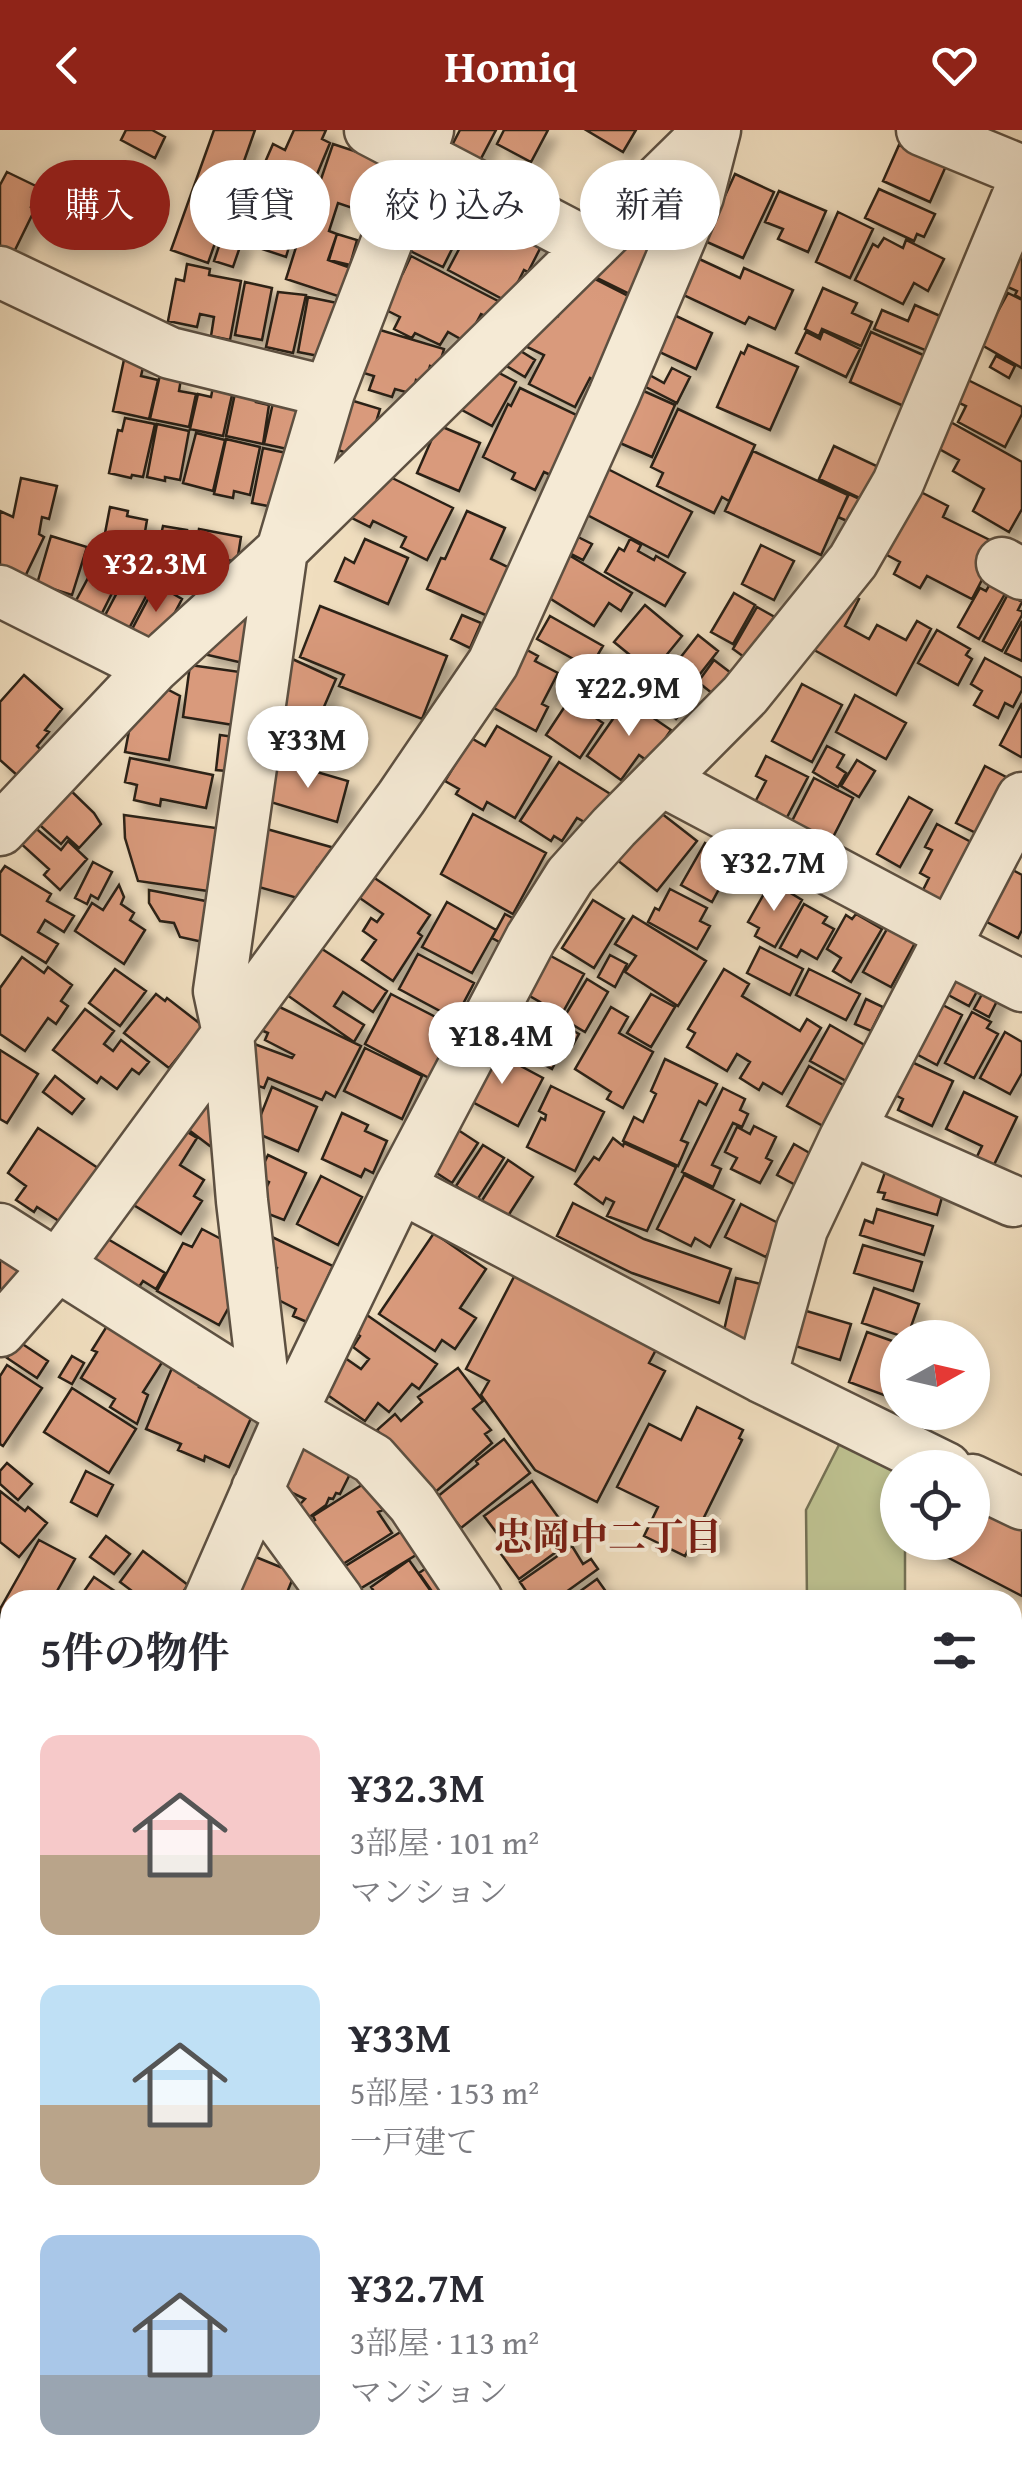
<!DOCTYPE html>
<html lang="ja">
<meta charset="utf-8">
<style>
:root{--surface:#fff;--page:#f7f7f7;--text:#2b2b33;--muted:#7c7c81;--accent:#8f2418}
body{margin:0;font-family:"Gentium Book Plus","Noto Serif JP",serif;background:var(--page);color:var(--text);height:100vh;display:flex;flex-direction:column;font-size:38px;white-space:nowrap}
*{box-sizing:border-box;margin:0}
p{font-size:32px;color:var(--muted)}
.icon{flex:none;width:55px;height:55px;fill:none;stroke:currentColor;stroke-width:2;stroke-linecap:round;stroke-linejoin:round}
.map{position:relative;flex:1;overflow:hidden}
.panel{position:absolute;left:0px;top:1460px;width:1022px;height:892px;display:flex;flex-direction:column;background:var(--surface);border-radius:30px 30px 0 0;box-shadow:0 5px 15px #0003}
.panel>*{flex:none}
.banner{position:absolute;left:30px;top:30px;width:962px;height:90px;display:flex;gap:20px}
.needle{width:65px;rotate:82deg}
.controls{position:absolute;left:880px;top:1190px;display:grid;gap:20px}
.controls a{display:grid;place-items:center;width:110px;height:110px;border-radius:50%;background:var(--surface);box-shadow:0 5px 15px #0003;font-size:50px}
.price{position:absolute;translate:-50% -85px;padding:0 22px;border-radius:35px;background:#fff;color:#222;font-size:32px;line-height:65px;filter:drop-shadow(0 2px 5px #0008)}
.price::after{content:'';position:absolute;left:50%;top:60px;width:30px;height:22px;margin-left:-15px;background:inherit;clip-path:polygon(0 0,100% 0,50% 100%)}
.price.on{background:var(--accent);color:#fff}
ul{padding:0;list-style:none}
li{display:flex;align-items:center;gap:30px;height:250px;padding:0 40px}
li span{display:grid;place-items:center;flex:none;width:280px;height:200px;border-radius:20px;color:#555}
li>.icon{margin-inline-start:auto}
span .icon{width:120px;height:120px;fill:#fffc;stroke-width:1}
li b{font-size:42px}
h2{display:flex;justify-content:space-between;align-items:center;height:120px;padding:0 40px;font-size:42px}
.tag{padding:0 35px;border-radius:45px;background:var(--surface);box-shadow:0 5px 15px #0003;font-size:35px;line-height:90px}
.tag.on{background:var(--accent);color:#fff}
header{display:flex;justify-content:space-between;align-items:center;height:130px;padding:0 40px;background:var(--accent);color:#fff;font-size:45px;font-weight:800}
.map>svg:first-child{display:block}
.green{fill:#bdc08f;stroke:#747053;stroke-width:2.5}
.building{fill:#d99a7c;stroke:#2c2017;stroke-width:2.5;filter:url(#shadow)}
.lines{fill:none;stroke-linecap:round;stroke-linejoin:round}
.minor-casing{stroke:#5d5041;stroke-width:55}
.path{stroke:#2c2017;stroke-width:6;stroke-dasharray:8 5;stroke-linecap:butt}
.minor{stroke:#f5ead5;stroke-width:50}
.labels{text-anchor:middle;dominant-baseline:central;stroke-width:8;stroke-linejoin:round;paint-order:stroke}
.neighbourhood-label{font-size:38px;font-weight:bold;fill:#7a1f14;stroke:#f5ead5}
</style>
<header><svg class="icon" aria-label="back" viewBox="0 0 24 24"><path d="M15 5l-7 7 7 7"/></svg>Homiq<svg class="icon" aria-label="heart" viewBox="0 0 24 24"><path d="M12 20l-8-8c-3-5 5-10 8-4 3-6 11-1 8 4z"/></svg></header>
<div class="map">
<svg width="1022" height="2352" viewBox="0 0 1022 2352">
<defs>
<filter id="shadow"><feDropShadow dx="9" dy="9" stdDeviation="5" flood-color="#0004"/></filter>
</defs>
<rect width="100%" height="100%" fill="#f0debf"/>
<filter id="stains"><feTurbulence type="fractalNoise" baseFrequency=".002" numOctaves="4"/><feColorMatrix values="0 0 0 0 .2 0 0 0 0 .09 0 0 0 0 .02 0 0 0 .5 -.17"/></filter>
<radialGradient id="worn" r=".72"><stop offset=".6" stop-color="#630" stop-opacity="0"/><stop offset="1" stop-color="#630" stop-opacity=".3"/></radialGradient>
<path class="green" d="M843,1307L898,1338V1412L905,1413V1469L807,1470L806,1380Z"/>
<path class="building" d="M126,0H152L165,7L155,28L121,10Z
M214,0H255L208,133L171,120Z
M294,0H326L322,9L330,13L303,78L296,75L286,97L294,100L286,127L259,118L263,105L238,94L273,14L285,20Z
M460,0H496L476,38L448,23Z
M504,0H548L531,32L497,14Z
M586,0H636L623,22Z
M333,14L400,36L382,88L338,73L329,101L337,104L328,130L365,143L356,172L286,149L314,60L317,61Z
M899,15L946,36L930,72L883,51Z
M7,42L40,58L31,77L35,79L13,124L0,117V55Z
M422,44L455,57L440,97L408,85Z
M735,44L774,62L743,128L698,108L713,92Z
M684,47L636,167L583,141Z
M879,59L935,84L924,107L917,104L914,111L865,88Z
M779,61L826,81L808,122L778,109L783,99L765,92Z
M462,69L474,75L461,99L450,93Z
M490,74L547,105L528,142L524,140L508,172L448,140L467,104L473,107Z
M838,82L873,99L850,148L816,132Z
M413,89L439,102L443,95L460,103L443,137L400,116Z
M223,104L242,111L233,137L214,131Z
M337,104L357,110L350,135L329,130Z
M884,108L903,118L906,110L944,129L928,161L914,153L903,174L855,150L873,114L878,117Z
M1022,112V169L1015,165L1017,161L992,150Z
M411,126L498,171L490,188L481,184L466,212L448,202L440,215L415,203L412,208L394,199L400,187L380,177L398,140L403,143Z
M695,127L740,148L744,138L793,160L775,199L749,187L745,194L679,163Z
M187,134L210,139L209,145L241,151L230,210L211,206L214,187L200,184L197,197L168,191L176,149L184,151Z
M581,142L632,168L598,252L590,248L575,277L529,254L544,225L523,215L542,178L558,186Z
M245,152L272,158L262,210L235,205Z
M823,158L857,173L852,183L872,192L861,216L822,199L819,206L805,199Z
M278,162L306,165L293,223L266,217Z
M1008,163L1022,170V238L980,214Z
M308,167L342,174L324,227L298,222Z
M915,175L947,189L932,223L874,199L882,180L908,191Z
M672,184L712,203L696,239L655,220Z
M370,197L444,219L438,239L430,236L425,253L416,250L413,264L395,259L392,267L369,260L374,246L357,241Z
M823,201L860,219L846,247L796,223L806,202L820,209Z
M871,202L930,228L908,278L850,252Z
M511,215L535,230L525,247L500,232Z
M748,215L798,237L770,300L717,277L741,222L744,224Z
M125,225L145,229L141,246L158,250L149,289L113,281Z
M996,226L1015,236L1009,248L990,237Z
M484,235L516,252L492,296L460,279Z
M672,238L690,247L677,273L638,253L644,242L664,253Z
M160,245L181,249L179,261L196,264L189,297L150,289Z
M968,250L1022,277V284L1005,317L958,292L966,276L957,272Z
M214,252L234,256L223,306L190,299L198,264L211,267Z
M237,254L258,258L256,272L269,275L263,314L226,306Z
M628,254L675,275L652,327L604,306Z
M520,258L583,288L555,347L544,342L535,360L512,349L515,343L483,327L508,274L511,276Z
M337,266L380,279L372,305L355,320L349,318L347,323L322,315Z
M274,268L307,275L292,320L264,314Z
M678,279L755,315L729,371L722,367L714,383L657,356L663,343L651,337Z
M125,288L155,294L143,347L132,345L131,348L109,343L118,300L122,301Z
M947,290L1022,332V379L1009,402L973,381L984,359L953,341L959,330L932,315Z
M157,294L189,301L180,350L165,347V351L147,347Z
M438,295L480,313L459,361L417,343Z
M196,303L225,310L213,361L183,353Z
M226,309L260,317L250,365L234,361L233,368L214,364Z
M834,316L883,339L868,372L819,349Z
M263,318L291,324L279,374L269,372L268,376L252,373Z
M753,321L848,365L821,425L725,381Z
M598,334L692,382L668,427L587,385L576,406L592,414L583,430L556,416Z
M382,343L453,378L427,430L401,417L406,407L373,391L370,397L346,385Z
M21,348L57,356L49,389L42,387L39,404L44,407L20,457L0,447V381L13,387Z
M915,359L948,376L943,387L1000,415L972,469L927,446L920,458L894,444L900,432L883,423Z
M849,364L864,371L854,394L838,387Z
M110,377L128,381L127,386L147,390L140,431L101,424Z
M467,381L505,398L491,429L512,439L490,487L427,459L441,428L445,429Z
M163,396L187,400L184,419L177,418L174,434L170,433L168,448L139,443L146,403L161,405Z
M199,399L241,407L237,432L222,429L218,454L185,448L190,416L196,418Z
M51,406L87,417L72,465L37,454Z
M365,409L408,428L388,474L335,451L345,428L354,433Z
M630,409L641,415L638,421L654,430L656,426L685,443L665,476L605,442L619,418L624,421Z
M761,415L794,431L774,470L742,454Z
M567,424L632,463L621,481L609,473L594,496L543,464Z
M97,431L122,443L96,495L70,482Z
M129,440L153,453L125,506L101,493Z
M156,454L182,469L161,509L152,504L146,514L129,505Z
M990,454L1006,462L979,509L958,497L980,458L986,461Z
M734,463L755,475L733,514L711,502Z
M849,464L859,469L845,496L869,509L877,495L906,510L917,491L931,499L896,565L805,515Z
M1008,464L1022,472L1018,480L1022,481V485L1002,521L983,511Z
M645,475L682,506L642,555L626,541L636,530L614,512Z
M320,476L447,526L422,589L339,556L344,545L300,527Z
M757,477L780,490L751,532L733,519Z
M237,479L263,484L252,535L199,523Z
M462,485L481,493L470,518L451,509Z
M550,486L603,516L590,538L537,509Z
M1022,491V531L1005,523Z
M937,500L970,519L966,525L972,529L958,555L918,533Z
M698,505L718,521L693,553L673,537Z
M514,513L538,526L535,531L558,543L542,574L548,577L536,601L483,572Z
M288,527L336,549L314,600L266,579Z
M985,528L1022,548V560L1013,577L1005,573L998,588L974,575L982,561L971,554Z
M714,530L735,546L718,568L698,552Z
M190,535L254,544L246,597L183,587Z
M584,540L605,554L609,548L623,558L607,581L572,557Z
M24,545L62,579L45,600L49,602L37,616L41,620L18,646L0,630V572Z
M662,545L691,572L676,589L646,563Z
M802,554L842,575L812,632L772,611Z
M163,557L180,566L169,630L125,622L133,580L146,582L148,571Z
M855,565L906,593L886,629L836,602Z
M629,566L651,582L649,585L671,600L649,632L639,625L621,650L587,626Z
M569,570L603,593L580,628L546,605Z
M1022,573V626L1021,627L1000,615Z
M497,596L551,627L515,688L487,672L483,680L456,664L459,659L445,651L471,608L485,616Z
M263,599L300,609L296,623L259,613Z
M220,605L242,608L238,642L216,640Z
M827,616L844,625L837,637L846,643L838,657L813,642Z
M766,626L808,647L784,693L753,676L766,651L756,646Z
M130,628L213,645L206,678L161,669L160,676L134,670L137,655L125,652Z
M857,630L875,641L859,667L841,656Z
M279,631L348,651L337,692L267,671Z
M559,632L612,665L588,694L577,688L562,711L554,706L551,711L520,691Z
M985,636L1012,650L984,707L956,693Z
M814,648L853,668L830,713L791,693Z
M65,655L94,683L101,694L79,718L67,707L61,714L33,689Z
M909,667L932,680L900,737L877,724Z
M652,676L697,711L657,761L612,726Z
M473,684L546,723L513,784L441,744Z
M124,685L223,699L215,762L138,751L125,708Z
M937,694L971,712L940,773L921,764L929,748L920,743L932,720L925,717Z
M32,695L61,720L68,711L87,729L60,760L44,745L49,739L18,711Z
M256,696L338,719L332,743L317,738L308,771L241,752Z
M705,713L727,725L719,741L726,746L712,772L681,755Z
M93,732L112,742L98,769L91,765L87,774L75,768Z
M5,736L51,764L47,771L74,786L64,802L45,790L38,802L58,814L46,833L0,804V743Z
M1007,737L1022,745V800L1018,808L981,789Z
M364,741L430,785L418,803L422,806L393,851L362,830L376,810L363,801L371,788L377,792L383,784L351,762Z
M119,755L124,767L121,774L134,783L130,790L145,800L124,834L75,801L92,773L103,780Z
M769,755L777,760L779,756L802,770L775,817L755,806L759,798L748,792Z
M670,759L707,778L700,791L710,796L697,819L648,792L655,778L659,780Z
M149,760L221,774L203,812L180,807L174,793L160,791L149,773Z
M593,770L624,789L594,838L562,818Z
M447,772L496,800L472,843L422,817Z
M804,774L827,787L823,793L834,799L817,829L801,820L797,827L780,818Z
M505,784L518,791L505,815L492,808Z
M856,784L882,799L851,852L833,841L841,828L827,819L846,785L852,789Z
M633,786L706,831L678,876L625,842L636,826L615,814Z
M887,799L915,813L891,857L863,842Z
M319,817L387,861L373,882L343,862L334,876L364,895L354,912L287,865Z
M760,817L803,839L790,865L747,843Z
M536,818L584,844L558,891L536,879L540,872L514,857Z
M418,824L474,853L455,889L399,859Z
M610,825L627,834L615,857L598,847Z
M22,827L44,843L48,837L72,855L61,871L68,876L56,894L48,888L25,921L0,904V858Z
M115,839L146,861L120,896L89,873Z
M724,839L749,854L742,866L800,901L807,889L821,898L782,964L763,953L759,960L740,948L750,932L737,924L727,941L687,917L695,903L688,899Z
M809,839L860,864L846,890L796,865Z
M960,840L982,852L969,876L939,860Z
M587,849L608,862L585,902L563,889Z
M987,855L1001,863L989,887L974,879Z
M156,864L165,871L167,868L203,896L169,938L124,903Z
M391,864L457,898L431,949L365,914Z
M651,864L675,877L651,917L627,903Z
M511,867L579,904L573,915L566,912L552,939L490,905Z
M866,869L883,877L871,901L855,894Z
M933,870L962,885L937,935L907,919Z
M267,871L361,916L335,967L326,962L322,970L268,948L264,958L242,950L249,912L292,928L294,925L265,910L268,903L254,897Z
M611,877L628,887L619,903L653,922L623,978L607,969L611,962L575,939Z
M85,879L114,901L104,914L113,921L121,910L149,932L139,944L132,939L117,959L101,947L97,953L53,920Z
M972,882L991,892L987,898L998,904L974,948L945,933Z
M830,895L868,917L848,952L810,931Z
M1005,902L1022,912V943L1010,964L980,948Z
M365,918L422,946L402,989L344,961Z
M487,918L543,948L518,996L461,966Z
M0,920L38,944L7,993L0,989Z
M903,928L953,951L932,996L898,980L903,969L887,961Z
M665,929L717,954L706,975L699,971L681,1010L688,1013L678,1036L623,1011L634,987L643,992L656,964L651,961Z
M809,936L845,956L823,996L787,976Z
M55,946L84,969L72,984L43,962Z
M551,956L604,982L575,1041L527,1017L541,988L545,990L546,985L539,981Z
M272,957L317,977L298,1021L254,1002Z
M723,958L745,969L740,980L748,984L742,997L733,993L712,1035L721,1039L713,1057L682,1042Z
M224,959L228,1020L210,1016L169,985Z
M964,962L1017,987L990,1043L973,1035L982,1016L946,999Z
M342,983L368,995L365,1001L387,1011L373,1043L365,1039L361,1047L322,1029Z
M166,989L197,1008L180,1035L204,1050L194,1066L202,1071L181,1104L119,1066Z
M449,994L478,1013L452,1053L423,1034Z
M754,996L776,1007L766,1028L772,1031L760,1053L731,1039L737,1028L725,1022L737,997L750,1004Z
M38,998L98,1038L62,1093L37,1077L34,1082L16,1070L26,1056L8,1043Z
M613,1008L623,1016L624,1013L676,1037L647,1101L607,1086L614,1072L606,1068L603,1074L575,1054L594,1027L599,1030Z
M794,1014L813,1025L803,1059L777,1045Z
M483,1015L504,1028L477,1070L456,1056Z
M268,1025L306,1043L284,1090L266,1083L268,1078L259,1074L269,1052L263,1049L265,1044L260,1042Z
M508,1030L533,1047L506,1089L481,1072Z
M885,1042L944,1060L937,1085L883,1069L885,1063L878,1062Z
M684,1045L734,1070L710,1117L695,1108L691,1116L657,1099Z
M321,1046L362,1067L338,1115L297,1094Z
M573,1073L644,1109L731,1139L719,1173L632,1143L557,1106Z
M741,1074L782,1095L766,1127L725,1107Z
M877,1079L933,1096L924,1125L860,1105L865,1090L873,1093Z
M202,1099L244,1121L246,1146L219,1195L157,1161L183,1113L192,1117Z
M434,1103L486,1139L460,1178L476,1188L455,1219L442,1210L435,1221L379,1184Z
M101,1105L165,1143L156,1159L143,1151L137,1160L86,1130Z
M272,1107L333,1136L307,1192L293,1186L296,1179L265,1163L277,1138L260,1127Z
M863,1115L922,1132L913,1161L854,1143Z
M0,1124L30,1140L0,1174Z
M517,1141L659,1214L649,1233L665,1241L597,1372L535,1340L481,1265L489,1251L466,1239Z
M736,1148L769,1156L755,1217L722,1209Z
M874,1158L919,1174L907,1208L862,1193Z
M803,1180L851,1194L840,1230L792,1215Z
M364,1183L437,1234L419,1259L412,1254L389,1282L378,1273L365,1291L316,1257L338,1223L361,1239L369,1229L353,1217L360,1206L352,1200Z
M107,1196L168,1223L143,1262L148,1265L137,1294L110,1277L115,1269L81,1248L97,1222L92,1220Z
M867,1202L898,1213V1245L889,1267L849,1252Z
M18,1211L48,1231L37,1248L7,1228Z
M72,1226L84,1233L72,1254L59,1247Z
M7,1235L42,1258L3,1316L0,1314V1246Z
M172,1238L201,1251L199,1257L249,1278L252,1286L229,1337L205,1326L204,1331L178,1320L181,1314L146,1299Z
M458,1238L483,1271L473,1279L491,1300L485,1304L492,1313L433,1364L377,1300L395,1284L401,1291L422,1272L418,1267Z
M72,1258L136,1299L109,1343L44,1302Z
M697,1277L743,1300L739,1308L742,1310L685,1426L644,1406L658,1377L617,1357L649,1294L681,1310Z
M504,1309L530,1343L461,1398L437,1367L478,1334L476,1331Z
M305,1312L352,1340L340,1364L336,1363L333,1369L329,1368L326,1375L297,1396L289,1386L305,1369L282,1358Z
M7,1333L32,1354L18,1370L0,1354V1341Z
M86,1341L113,1355L97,1386L71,1372Z
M532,1351L574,1409L519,1449L501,1424L508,1418L484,1386Z
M365,1353L383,1380L378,1382L392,1403L343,1434L332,1418L326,1421L309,1394L315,1390L313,1386Z
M0,1361L25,1381L28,1377L47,1393L19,1427L0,1412Z
M972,1369L1022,1395V1466L918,1412H972Z
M705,1389L719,1390L718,1415H704Z
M407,1398L421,1422L353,1463L339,1440Z
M106,1406L130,1424L114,1444L90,1427Z
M39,1410L75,1429L52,1470H10V1505L0,1499V1479Z
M572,1416L583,1434L591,1429L598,1439L559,1467L561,1470H532L520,1452Z
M143,1421L188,1455L177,1470H144L120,1452Z
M246,1423L295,1443L284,1470H227Z
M409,1430L437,1470H380L371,1457Z
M435,1432L456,1462L446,1470H438L419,1443Z
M94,1447L128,1470H78Z
M597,1449L612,1470H568Z
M4,1542L10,1547V1612L0,1604V1547Z
M1016,1590L1022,1595V1636L1013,1649L1012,1595Z
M0,1631L10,1636V1689L0,1684Z
M0,1688L10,1694V1729L0,1746Z
M1021,1714L1022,1755L1012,1767V1726Z
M10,1736V1773L8,1776L0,1771V1752Z
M1012,1793L1022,1800V1847L1018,1844L1012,1852Z
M1012,1868L1022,1875V1914L1012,1927Z
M0,1918L10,1924V1999L0,1992Z
M0,2024L10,2028V2063L5,2075L10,2077V2087L0,2111Z
M1022,2260V2348L1012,2339V2270Z
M10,2309V2342H80L76,2352H0V2335Z
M109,2342L116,2344L117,2342H146L143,2350L149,2352H106Z
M328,2342H429L423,2352H358Z
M471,2342H495L517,2352H467Z
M550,2342L580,2344V2351L591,2352H549Z
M606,2342H650L649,2352H606Z
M740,2342H794L793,2352H739Z"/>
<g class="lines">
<g class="minor-casing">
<path id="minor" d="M370,0L592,116
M922,0L1022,41
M0,142L170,223L329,262
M1002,433L1022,444
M0,461L153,538
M661,650L951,804
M0,700L153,538L282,420L710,0
M945,817L1022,856
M850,999L1013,1071
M400,1057L761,1247L946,1338
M0,1099L265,1267L373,1329L413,1374L477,1470
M0,1201L58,1135L401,668L493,533L614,265L698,66L715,0
M761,1247L802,1099L845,1008L1022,668
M265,1267L242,1071L228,903L219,861L282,420L329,262L420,25L428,0
M972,1350L1022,1374
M257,1359L338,1470
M209,1470L291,1283L400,1057L531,808L570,746L614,697L745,565L853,431L898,353L1022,56
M1012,1565L1022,1553
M1012,1677L1022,1686
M0,1860L10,1844
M1012,2011L1022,2018
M0,2265L10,2267
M270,2342L303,2352
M443,2352L449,2342"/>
</g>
<path class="path" d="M0,2146L10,2120"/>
<use href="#minor" class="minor"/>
</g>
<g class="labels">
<g class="neighbourhood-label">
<text x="608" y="1406">忠岡中二丁目</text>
</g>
</g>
<rect width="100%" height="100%" filter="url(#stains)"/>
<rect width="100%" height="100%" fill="url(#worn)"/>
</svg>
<div class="controls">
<a><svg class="needle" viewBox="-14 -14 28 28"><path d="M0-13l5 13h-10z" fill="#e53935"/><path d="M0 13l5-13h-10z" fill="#7c7c81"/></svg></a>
<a><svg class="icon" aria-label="locate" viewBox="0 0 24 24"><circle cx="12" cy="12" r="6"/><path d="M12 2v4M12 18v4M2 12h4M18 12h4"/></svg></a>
</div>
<b class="price on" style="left:156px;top:485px">¥32.3M</b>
<b class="price" style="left:629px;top:609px">¥22.9M</b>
<b class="price" style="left:308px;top:661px">¥33M</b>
<b class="price" style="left:774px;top:784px">¥32.7M</b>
<b class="price" style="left:502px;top:957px">¥18.4M</b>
<div class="banner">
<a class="tag on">購入</a>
<a class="tag">賃貸</a>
<a class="tag">絞り込み</a>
<a class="tag">新着</a>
</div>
<section class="panel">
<h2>5件の物件<svg class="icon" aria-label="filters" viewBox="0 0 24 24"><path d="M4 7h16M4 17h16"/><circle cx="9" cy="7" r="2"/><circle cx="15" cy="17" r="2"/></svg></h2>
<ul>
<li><span style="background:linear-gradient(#f6c9c9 60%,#b9a48a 0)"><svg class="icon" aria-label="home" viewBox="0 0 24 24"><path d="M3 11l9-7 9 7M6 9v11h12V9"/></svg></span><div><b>¥32.3M</b><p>3部屋 · 101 m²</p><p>マンション</p></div></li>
<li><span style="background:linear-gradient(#bfe0f5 60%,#b9a48a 0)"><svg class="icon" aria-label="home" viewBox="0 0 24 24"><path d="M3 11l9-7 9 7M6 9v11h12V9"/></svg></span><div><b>¥33M</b><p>5部屋 · 153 m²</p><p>一戸建て</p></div></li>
<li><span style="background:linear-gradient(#a9c7e8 70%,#9aa5b1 0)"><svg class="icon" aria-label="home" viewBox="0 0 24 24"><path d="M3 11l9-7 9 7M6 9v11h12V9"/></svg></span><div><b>¥32.7M</b><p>3部屋 · 113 m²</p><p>マンション</p></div></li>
</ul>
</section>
</div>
